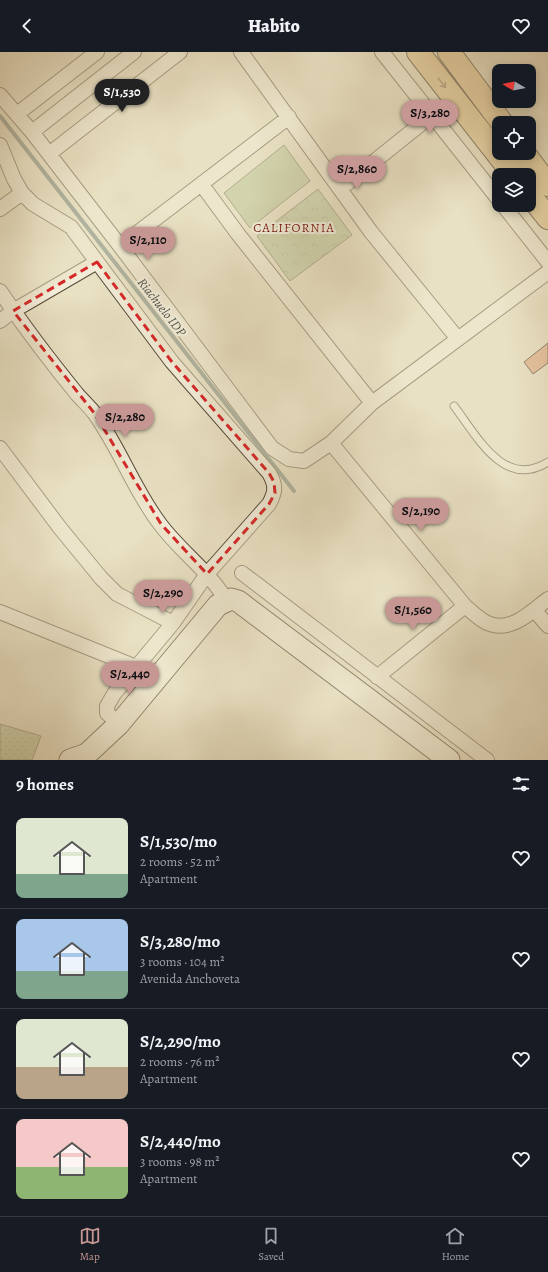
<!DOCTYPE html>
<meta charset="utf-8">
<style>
:root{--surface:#171b24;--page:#20242c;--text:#f1f3f6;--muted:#9ea1a6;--line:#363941;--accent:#c59692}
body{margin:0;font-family:Alegreya,serif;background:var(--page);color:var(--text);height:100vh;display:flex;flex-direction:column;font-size:15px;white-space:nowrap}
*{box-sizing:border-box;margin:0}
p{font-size:13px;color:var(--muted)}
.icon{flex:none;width:22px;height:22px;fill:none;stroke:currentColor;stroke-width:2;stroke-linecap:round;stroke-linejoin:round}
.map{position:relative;height:708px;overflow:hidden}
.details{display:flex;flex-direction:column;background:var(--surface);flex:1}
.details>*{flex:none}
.needle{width:26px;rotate:280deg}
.fabs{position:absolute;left:492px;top:12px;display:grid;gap:8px}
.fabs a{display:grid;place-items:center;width:44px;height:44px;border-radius:8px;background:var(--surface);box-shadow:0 2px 10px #0003;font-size:20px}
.price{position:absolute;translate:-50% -34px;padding:0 9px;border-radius:14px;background:var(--accent);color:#111;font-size:13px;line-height:26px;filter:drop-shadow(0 1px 2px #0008)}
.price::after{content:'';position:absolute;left:50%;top:24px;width:12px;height:9px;margin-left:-6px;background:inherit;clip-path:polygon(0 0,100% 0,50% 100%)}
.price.selected{background:#222;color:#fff}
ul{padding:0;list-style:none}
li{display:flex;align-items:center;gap:12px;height:100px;padding:0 16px}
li+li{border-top:1px solid var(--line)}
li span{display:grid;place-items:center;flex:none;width:112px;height:80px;border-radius:8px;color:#555}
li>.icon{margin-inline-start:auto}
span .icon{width:48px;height:48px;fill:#fffc;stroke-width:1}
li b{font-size:17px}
h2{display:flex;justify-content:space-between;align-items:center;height:48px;padding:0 16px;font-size:17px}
header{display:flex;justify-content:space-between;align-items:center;height:52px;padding:0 16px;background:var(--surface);font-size:18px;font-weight:800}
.tab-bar{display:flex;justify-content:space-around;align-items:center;height:56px;border-top:1px solid var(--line);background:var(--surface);font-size:11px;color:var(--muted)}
.tab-bar a{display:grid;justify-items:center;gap:2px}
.tab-bar .selected{color:var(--accent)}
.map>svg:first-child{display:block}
.grass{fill:url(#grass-dots);stroke:#706e50}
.park{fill:url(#park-crowns);stroke:#706e50}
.garden{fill:#b6c394;stroke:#706e50}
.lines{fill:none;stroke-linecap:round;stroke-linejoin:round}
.stream{stroke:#6c7b73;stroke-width:4}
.building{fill:#de9a73;stroke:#29190b}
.service-casing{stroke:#594b39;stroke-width:9}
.minor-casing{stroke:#594b39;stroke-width:16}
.secondary-casing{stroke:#29190b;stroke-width:23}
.primary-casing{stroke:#29190b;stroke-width:24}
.service{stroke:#f1ecd8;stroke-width:7}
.minor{stroke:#f1ecd8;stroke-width:14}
.secondary{stroke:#f1ecd8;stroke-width:21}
.primary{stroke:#e4c082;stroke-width:22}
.oneway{stroke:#866c46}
.marked{fill:none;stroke:#d62828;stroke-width:3;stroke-dasharray:8 5;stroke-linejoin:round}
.labels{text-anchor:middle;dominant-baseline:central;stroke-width:4;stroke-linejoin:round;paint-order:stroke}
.neighbourhood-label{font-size:13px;letter-spacing:1px;fill:#7a1f14;stroke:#f1ecd8}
.water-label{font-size:13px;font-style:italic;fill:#505248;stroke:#f1ecd8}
</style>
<header><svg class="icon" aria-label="back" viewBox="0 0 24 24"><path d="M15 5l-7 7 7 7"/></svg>Habito<svg class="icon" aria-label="heart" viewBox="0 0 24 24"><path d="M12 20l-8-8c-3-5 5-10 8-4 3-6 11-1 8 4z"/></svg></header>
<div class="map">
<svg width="548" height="708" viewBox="0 0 548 708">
<defs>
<pattern id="grass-dots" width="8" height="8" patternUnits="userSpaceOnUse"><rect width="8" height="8" fill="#b6c394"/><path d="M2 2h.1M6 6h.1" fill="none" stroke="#9ca77e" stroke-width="1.8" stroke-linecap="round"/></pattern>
<pattern id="park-crowns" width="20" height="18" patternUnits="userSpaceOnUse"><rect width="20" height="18" fill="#b6c394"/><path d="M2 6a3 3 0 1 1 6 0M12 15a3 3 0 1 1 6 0" fill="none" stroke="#9ca77e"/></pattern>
</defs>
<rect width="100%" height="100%" fill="#e9e1c3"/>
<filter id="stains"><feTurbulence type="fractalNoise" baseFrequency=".005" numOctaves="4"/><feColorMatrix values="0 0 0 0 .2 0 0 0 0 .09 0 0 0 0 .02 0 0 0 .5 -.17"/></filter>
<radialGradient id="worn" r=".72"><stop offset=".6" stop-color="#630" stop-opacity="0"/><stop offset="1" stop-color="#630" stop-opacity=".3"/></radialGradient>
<path class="grass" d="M0,672L41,684L32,708H0Z"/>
<path class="park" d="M318,137L352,183L290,229L257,184Z"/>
<path class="garden" d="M284,93L310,129L250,176L224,141Z"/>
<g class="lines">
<path class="stream" d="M0,64L294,439"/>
</g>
<path class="building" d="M548,291V311L533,322L524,310Z"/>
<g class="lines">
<g class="service-casing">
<path id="service" d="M454,354C477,384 504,438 548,410"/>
</g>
<g class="minor-casing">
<path id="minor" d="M241,0L371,180L458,287
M382,0L499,148
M0,43L32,80L120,194L272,396L289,407L304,409L331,391L372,351L548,220
M17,62L97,0
M32,80L134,0
M0,93L14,127L22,141L33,152L71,175L172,310L269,421C276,433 276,439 269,452L207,522L173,571L114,642L107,654V661L119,672
M49,102L180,0
M202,133L238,182L372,351
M340,137L432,63
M503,153L548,210
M0,157L22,141
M120,194L289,65
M0,239C24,275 50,309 77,342C83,349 90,355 95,362C120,397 134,438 160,472C180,499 209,519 226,548
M0,269L13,259L97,210
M331,391L465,554C472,560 482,570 490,572C512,580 532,559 548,547
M0,396L60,476L101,526L117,542L173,571
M242,521L487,708
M534,558L548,574
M0,560L136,615
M377,625L465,554"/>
</g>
<g class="secondary-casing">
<path id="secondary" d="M70,708L87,702L119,672L218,553L231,547L238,549L449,708"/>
</g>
<g class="primary-casing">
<path id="primary" d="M418,0L514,123
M449,0L502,71
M524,101L548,133
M529,142L548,166"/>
</g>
<use href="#service" class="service"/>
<use href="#minor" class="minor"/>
<use href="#secondary" class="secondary"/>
<use href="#primary" class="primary"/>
</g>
<defs><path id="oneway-shaft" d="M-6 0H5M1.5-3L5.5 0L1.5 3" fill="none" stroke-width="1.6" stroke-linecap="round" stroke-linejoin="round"/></defs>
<use class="oneway" href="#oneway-shaft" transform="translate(442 31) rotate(52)"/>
<path d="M0 0H548V708H0ZM97,210L172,310L269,421L274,430L275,441L269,452L207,522L161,472L95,362L13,259Z" fill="#e9e1c3" fill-opacity=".55" fill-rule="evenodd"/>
<path class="marked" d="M97,210L172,310L269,421L274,430L275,441L269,452L207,522L161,472L95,362L13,259Z"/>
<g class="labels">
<g class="neighbourhood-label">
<text x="294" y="175">CALIFORNIA</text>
</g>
<g class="water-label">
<text transform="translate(162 255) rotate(52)">Riachuelo IDP</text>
</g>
</g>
<rect width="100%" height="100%" filter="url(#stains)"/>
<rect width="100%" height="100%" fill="url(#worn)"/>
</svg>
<div class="fabs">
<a><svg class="needle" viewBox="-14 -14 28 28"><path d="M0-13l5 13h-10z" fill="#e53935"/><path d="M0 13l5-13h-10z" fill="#9ea1a6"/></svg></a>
<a><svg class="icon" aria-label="locate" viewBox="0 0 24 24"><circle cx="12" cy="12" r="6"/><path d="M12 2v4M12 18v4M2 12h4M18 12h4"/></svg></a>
<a><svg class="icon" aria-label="layers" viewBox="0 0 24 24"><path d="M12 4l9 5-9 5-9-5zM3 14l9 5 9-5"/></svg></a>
</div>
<b class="price selected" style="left:122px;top:61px">S/1,530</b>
<b class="price" style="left:430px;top:82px">S/3,280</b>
<b class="price" style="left:357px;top:138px">S/2,860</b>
<b class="price" style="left:148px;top:209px">S/2,110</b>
<b class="price" style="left:125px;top:386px">S/2,280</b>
<b class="price" style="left:421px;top:480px">S/2,190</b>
<b class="price" style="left:163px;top:562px">S/2,290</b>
<b class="price" style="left:413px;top:579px">S/1,560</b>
<b class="price" style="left:130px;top:643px">S/2,440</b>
</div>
<section class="details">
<h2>9 homes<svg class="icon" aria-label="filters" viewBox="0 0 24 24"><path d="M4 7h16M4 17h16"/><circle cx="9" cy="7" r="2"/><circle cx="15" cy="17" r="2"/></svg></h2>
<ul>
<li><span style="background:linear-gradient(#dfe7d0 70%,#7fa58c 0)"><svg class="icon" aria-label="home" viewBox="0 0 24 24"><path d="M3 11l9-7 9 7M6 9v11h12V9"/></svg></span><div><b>S/1,530/mo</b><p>2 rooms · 52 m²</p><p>Apartment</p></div><svg class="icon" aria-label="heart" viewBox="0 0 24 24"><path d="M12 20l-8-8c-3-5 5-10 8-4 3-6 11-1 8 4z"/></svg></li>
<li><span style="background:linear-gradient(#a9c7e8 65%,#7fa58c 0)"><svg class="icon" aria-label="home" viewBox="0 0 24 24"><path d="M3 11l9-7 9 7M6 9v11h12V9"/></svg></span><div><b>S/3,280/mo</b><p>3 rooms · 104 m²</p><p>Avenida Anchoveta</p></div><svg class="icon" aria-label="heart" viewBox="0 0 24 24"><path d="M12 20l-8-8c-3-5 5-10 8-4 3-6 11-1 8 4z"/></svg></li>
<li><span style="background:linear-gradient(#dfe7d0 60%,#b9a48a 0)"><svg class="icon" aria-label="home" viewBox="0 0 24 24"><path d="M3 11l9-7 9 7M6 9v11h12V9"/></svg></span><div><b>S/2,290/mo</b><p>2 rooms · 76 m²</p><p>Apartment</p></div><svg class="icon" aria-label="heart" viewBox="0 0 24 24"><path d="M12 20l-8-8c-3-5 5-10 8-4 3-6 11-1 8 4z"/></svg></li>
<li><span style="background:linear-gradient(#f6c9c9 60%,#8fb573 0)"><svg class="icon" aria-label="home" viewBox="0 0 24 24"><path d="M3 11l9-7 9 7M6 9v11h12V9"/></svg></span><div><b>S/2,440/mo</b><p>3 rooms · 98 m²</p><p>Apartment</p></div><svg class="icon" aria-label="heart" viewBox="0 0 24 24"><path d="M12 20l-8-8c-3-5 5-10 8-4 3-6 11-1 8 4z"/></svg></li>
</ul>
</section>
<nav class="tab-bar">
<a class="selected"><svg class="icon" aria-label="map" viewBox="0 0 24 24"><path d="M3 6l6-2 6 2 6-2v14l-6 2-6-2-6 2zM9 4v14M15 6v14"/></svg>Map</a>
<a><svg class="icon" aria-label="saved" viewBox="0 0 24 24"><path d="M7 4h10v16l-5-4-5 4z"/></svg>Saved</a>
<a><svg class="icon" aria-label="home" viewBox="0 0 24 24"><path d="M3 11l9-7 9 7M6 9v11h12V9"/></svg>Home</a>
</nav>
